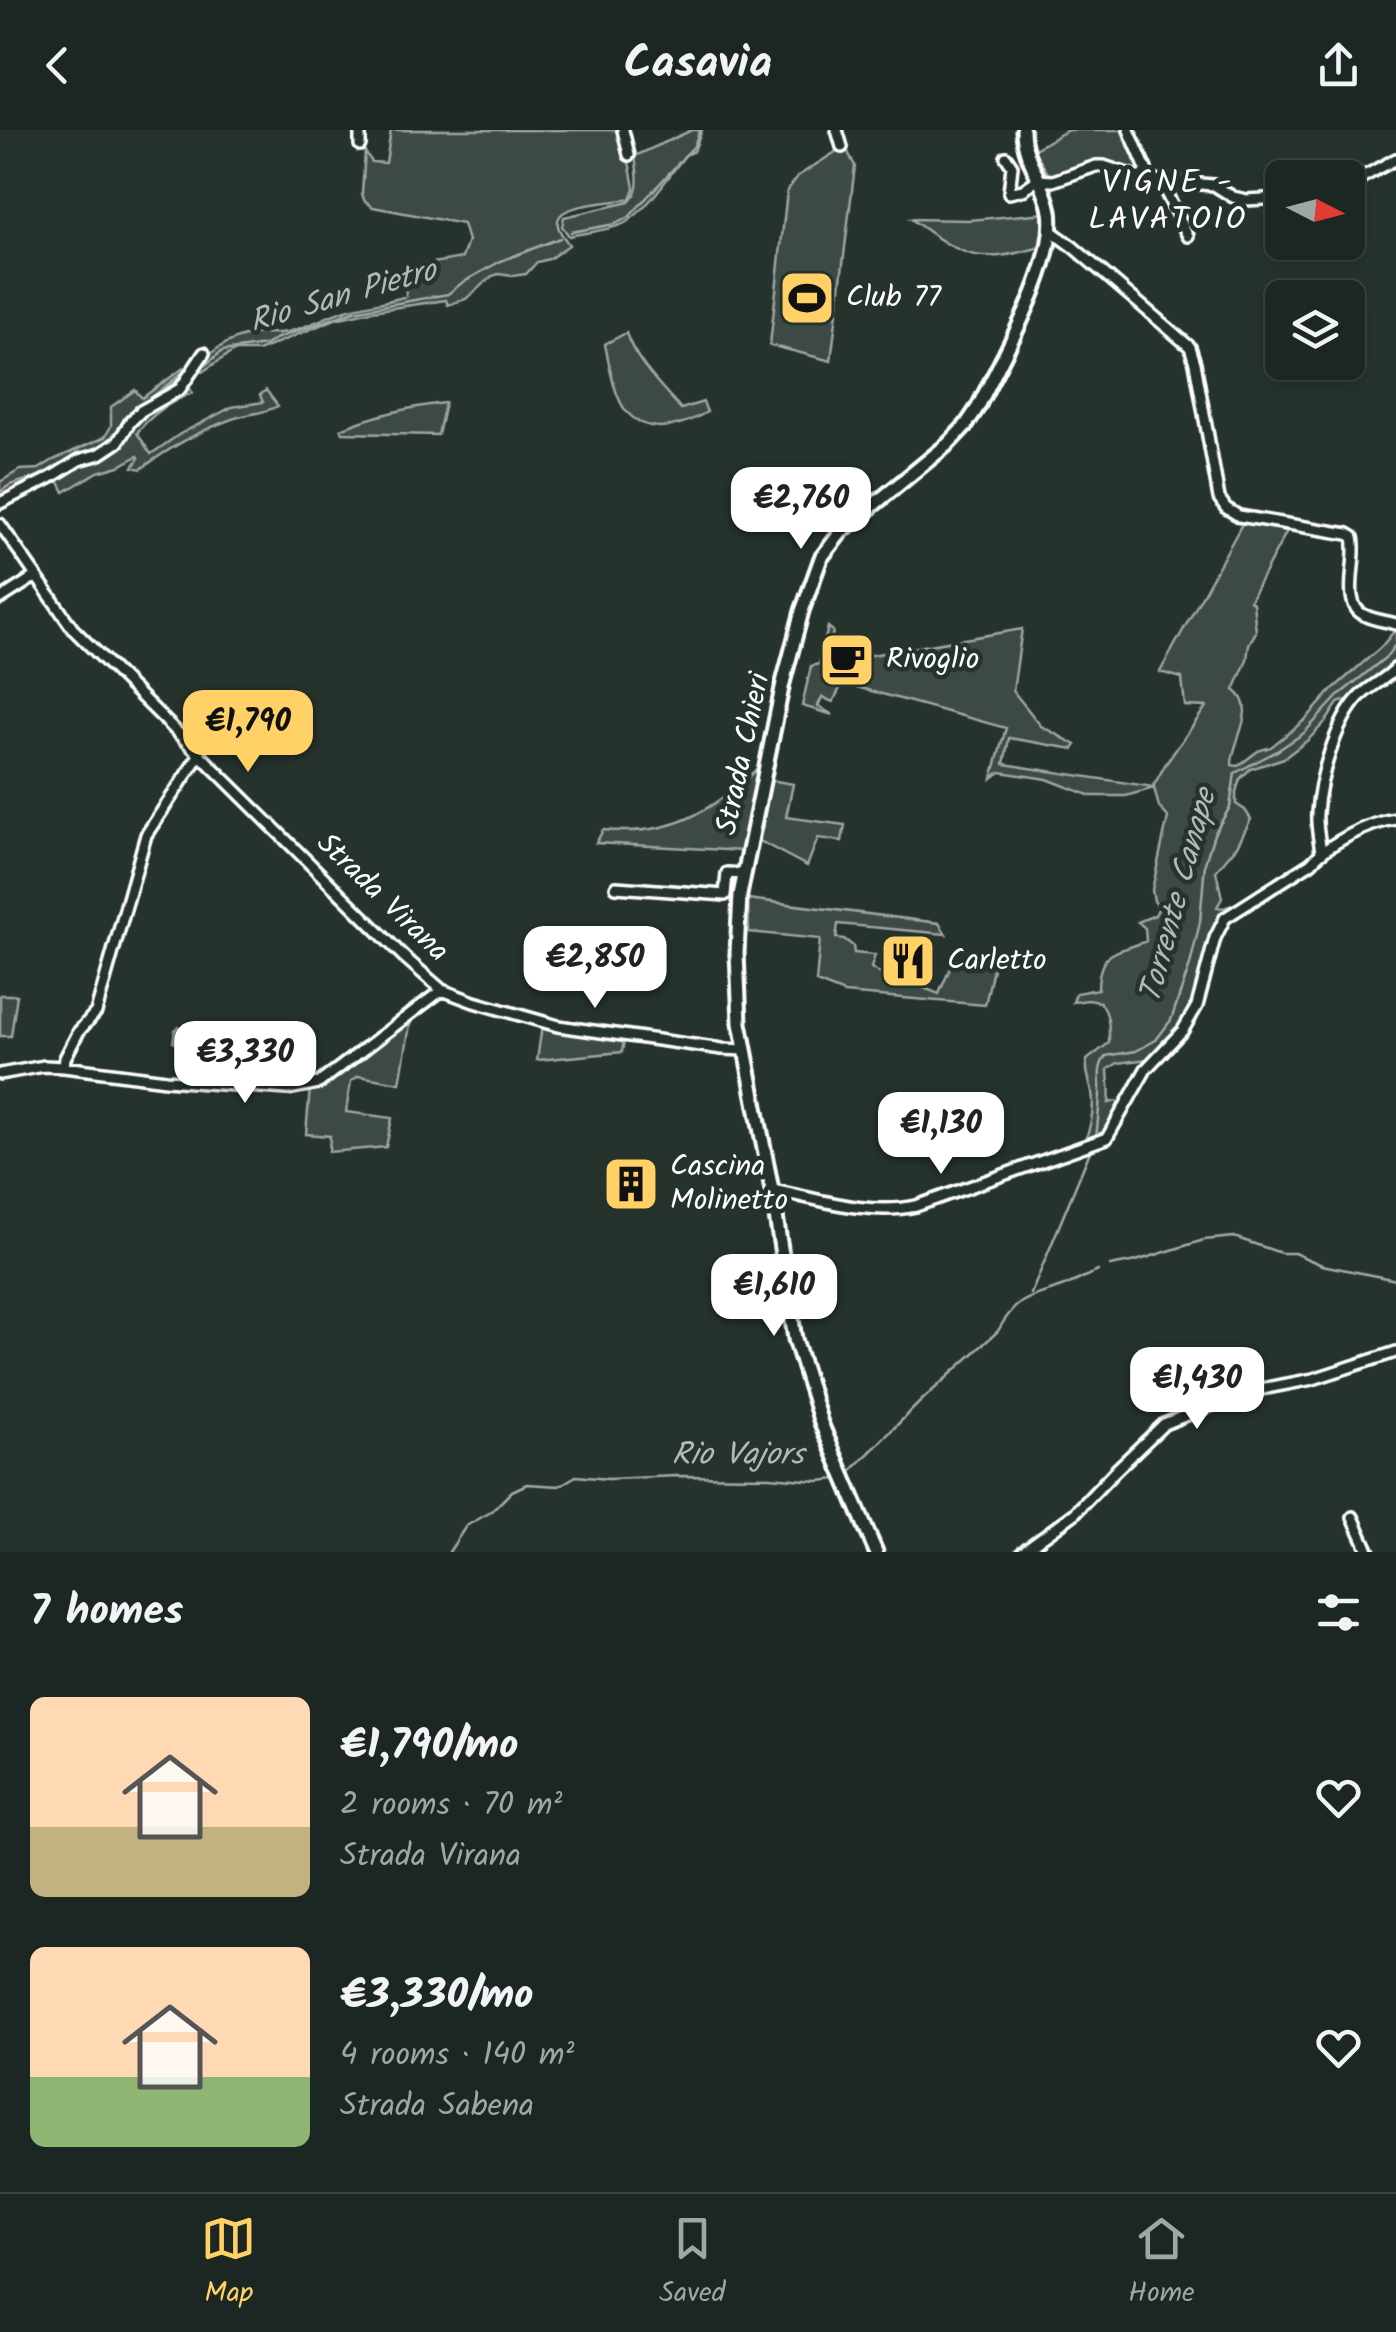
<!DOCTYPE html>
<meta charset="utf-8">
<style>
:root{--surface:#1c2622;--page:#29322f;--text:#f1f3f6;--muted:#a0a5a5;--line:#3a4340;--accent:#ffd166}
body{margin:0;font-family:Kalam,sans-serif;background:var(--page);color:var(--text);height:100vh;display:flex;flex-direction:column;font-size:38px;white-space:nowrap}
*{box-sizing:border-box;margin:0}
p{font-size:32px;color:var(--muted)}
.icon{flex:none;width:55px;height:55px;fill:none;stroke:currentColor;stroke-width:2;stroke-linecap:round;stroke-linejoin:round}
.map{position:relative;height:1422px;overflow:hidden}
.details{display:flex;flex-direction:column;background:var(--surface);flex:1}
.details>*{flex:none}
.needle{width:65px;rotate:96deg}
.buttons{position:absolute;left:1265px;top:30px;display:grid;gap:20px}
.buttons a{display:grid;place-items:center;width:100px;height:100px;border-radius:15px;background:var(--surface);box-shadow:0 5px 15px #0003,0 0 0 2px var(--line);font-size:50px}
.price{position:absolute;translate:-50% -85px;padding:0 22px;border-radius:20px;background:#fff;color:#222;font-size:32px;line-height:65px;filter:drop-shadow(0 2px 5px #0008)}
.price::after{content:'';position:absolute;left:50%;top:60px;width:30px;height:22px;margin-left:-15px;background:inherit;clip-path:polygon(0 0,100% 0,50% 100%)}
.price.on{background:var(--accent);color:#111}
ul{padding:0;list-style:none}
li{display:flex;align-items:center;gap:30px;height:250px;padding:0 30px}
li span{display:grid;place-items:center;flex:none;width:280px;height:200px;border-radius:15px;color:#555}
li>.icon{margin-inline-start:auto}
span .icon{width:120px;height:120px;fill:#fffc;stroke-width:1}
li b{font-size:42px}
h2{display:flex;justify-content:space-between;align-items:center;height:120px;padding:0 30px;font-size:42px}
header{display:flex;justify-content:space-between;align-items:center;height:130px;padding:0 30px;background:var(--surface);font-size:45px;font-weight:700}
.tab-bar{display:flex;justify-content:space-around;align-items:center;height:140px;border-top:2px solid var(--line);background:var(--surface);font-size:28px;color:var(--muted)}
.tab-bar a{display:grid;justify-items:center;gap:5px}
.tab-bar .on{color:var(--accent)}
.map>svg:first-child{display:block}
.green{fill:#3e4944;stroke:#9ea4a2;stroke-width:2.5}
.water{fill:#67706c;stroke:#a4a9a7;stroke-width:2.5}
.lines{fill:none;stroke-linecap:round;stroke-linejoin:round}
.stream{stroke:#a4a9a7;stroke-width:2.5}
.minor-casing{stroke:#fff;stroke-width:16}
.major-casing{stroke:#fff;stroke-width:19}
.minor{stroke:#26332d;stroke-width:9}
.major{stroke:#26332d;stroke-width:11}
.labels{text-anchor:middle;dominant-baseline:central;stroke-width:9;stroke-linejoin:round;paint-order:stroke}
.poi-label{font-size:30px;fill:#fff;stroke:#26332d;text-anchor:start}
.street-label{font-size:30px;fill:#fff;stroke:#26332d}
.neighbourhood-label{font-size:32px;letter-spacing:2.5px;fill:#fff;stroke:#26332d}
.water-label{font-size:32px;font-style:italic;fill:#b3b8b6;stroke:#26332d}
</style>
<header><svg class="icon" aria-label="back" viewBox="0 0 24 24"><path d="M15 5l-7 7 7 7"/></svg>Casavia<svg class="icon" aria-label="share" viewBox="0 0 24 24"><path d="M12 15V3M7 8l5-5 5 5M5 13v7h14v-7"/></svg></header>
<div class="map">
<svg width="1396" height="1422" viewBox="0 0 1396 1422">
<rect width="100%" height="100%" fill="#26332d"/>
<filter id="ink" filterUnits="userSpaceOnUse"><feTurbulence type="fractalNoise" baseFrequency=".01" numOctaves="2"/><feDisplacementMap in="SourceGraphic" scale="20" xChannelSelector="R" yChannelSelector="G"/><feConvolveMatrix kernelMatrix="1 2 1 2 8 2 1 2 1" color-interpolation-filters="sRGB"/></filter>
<g filter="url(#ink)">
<path class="green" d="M391,0H623L634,58L630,69C615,72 567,74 560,86C553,96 564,107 569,115L549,129L537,132L526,144L512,146L499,144L492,146L466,169L448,175L446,170L372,181L335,189L258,221H234L202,242L198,239C211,217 239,204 264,203C273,203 279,204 287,202C308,197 326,186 346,180C366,174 386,173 406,166L404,138L462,128L468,111L463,94L373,77L364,70L362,63L365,22L372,32L386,33Z
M692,0H702L694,21L685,25C669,46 647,80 625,93C609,101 586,102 569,106L562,96L564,87L629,72C642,59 637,43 635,26Z
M1068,0H1126L1142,39L1139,44L1110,34L1051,48L1033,20Z
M845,16L855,36L831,231L770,215L787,61L798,46Z
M1046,83L1044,116C979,135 965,129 911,89L969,90Z
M626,203C635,231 662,257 681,279L703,272L707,282C683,296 649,307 627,282C614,268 609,233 605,214Z
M185,237L187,239L147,271L127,291L118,307L98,320L0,370V352L20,340L39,339L53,330L105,307L111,296V277L135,260L142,268Z
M188,253L192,263C172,271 150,285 137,303L151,324L180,304L232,277L263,272L260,265L266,260L278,276C260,285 249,283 232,289C199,301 169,318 141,339L133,337L139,328L138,326L119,336L98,342L64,362L57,348L69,338L100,326L130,296Z
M445,273L438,305L343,303L341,299C375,285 409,277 445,273Z
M1243,392L1288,399L1250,470L1253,473L1256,502L1249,514L1247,530L1234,560C1260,579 1231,612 1232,635L1238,636L1258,621L1271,617L1306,589L1333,559L1381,517L1396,499V532L1372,554L1362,558L1352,568L1338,573L1327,590L1308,610L1284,628L1250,639L1240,649L1236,662V674L1245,680L1251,689L1237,716L1216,741L1222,768L1217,777L1223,778L1233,775L1223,784L1193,876L1179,899L1148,929L1118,933L1108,939C1108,951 1111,960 1109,973L1116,971L1122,975L1102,1005L1085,1011C1091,995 1095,979 1092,962C1090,950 1085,943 1087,930L1109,913C1109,898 1110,884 1100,872L1088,870L1073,872L1076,863L1098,859C1099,818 1116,824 1146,811L1145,798L1138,792L1155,785L1159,777L1154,771L1152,760L1168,687L1159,677L1154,658L1126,666H1091L1047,649L1000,642L992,648L1006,598L849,555L866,526L1022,499L1013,561L1041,596L1076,615L1073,619L1009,608L1004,634L1153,657L1165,635L1206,577L1185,576L1182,548L1160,542Z
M828,497L833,501L831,512L840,517L838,521L843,524L835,535L838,538L834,545L843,552L833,572L822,567L818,576L833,585L802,576L811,536L819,534Z
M759,637L744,721L596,713L603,700C671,707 711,682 759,637Z
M770,650L793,654L786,687L845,695L842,711L818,708L807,736L758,710Z
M748,769L939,793L946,804L838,794L836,808L844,809L853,816L854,823L875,825L871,838L881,844L893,846L939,864L953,831L965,835L987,832L992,823L996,825L985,875L844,863L816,852L820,809L749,802Z
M0,865H17L11,906H0Z
M411,889L400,953L359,946L351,951L346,982L392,988L386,1017L329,1022L330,1006L306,1004L310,958C347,948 381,913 411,889Z
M542,896L624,910L622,922L537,930Z"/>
<path class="water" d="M179,897L208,910V914C196,920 184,918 173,912L175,900Z"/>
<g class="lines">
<path class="stream" d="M571,102L615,94L629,87L694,16L700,0
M197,242L222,221L266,215L275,209L354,181L448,164L463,152L501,131L560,108
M83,324L106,313L136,278L183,246
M0,362L10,355L50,343
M1096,1007C1098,993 1099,979 1100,965C1101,950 1096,939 1106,926L1136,921L1156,910L1171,890L1190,835L1200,792L1205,733L1214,704L1230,677L1235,643L1277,621L1304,603L1339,565L1386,527L1396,514
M1110,1136L1136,1131L1204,1110L1234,1107L1281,1123H1294L1322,1135L1396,1150
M1031,1164L1091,1019
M849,1343L921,1271L998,1201C1019,1162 1034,1169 1069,1154C1079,1150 1088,1145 1098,1141
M449,1422L466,1396L491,1382L512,1361L527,1354L559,1356L576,1346L608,1349L676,1346L769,1347L818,1351L837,1349"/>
<g class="minor-casing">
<path id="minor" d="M360,0V15
M623,0L629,25
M837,0L842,17
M1129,0L1146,39L1142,48
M1006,27L1012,36L1009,63L1023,60L1037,50L1053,51L1096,36H1104L1137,47L1160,51L1214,55L1233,67L1246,70L1282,68
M1160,51L1188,106
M1348,55L1396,29
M1051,101L1073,117L1190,217L1195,233L1219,368L1226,378L1239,386L1348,404L1353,407C1359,429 1340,474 1364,485C1373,490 1386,491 1396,494
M0,373L50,348L79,330L100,324L118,312L130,292L141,281L180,259L204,223
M0,394L73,499L404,827L442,860L474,872L558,896L722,919L745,920
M0,469L36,446
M1321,721C1319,709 1316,695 1317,683C1319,650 1336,591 1359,567C1370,556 1385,550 1396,538
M616,757L725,765L727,743L744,744
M64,937L65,928L79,901L96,882L146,705L200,624
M0,944L44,936L64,937L166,950L288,959L319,953L442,860
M772,1060C818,1069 869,1086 916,1076L1107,1008L1146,939L1183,900L1197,876L1215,808L1225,788L1311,733C1327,714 1370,692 1396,689
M1353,1387L1369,1422
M1022,1422L1074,1384L1116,1340L1164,1294L1246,1262L1313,1249L1396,1222"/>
</g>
<g class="major-casing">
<path id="major" d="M876,1422L821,1293L795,1209L772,1060L740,893L737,823L740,765L783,553L802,481L821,428L842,401L948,314L966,295L978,277C1002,227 1058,134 1050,81C1045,52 1023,30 1023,0"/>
</g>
<use href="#minor" class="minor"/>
<use href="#major" class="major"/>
</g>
</g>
<defs>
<g id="stadium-square" transform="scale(2.875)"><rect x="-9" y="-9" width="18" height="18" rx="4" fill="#ffd166" stroke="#26332d"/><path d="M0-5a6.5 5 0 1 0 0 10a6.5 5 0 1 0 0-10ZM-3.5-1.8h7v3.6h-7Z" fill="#111"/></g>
<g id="cafe-square" transform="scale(2.875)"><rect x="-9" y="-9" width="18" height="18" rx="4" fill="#ffd166" stroke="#26332d"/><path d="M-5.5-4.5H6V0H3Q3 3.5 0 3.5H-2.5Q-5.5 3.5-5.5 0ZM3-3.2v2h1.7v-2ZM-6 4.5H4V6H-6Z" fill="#111"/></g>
<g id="restaurant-square" transform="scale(2.875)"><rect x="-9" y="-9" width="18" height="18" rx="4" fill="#ffd166" stroke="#26332d"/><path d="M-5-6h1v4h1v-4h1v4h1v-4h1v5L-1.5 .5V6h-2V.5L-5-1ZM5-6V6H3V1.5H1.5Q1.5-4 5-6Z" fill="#111"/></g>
<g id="building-square" transform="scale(2.875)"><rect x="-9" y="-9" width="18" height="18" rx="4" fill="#ffd166" stroke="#26332d"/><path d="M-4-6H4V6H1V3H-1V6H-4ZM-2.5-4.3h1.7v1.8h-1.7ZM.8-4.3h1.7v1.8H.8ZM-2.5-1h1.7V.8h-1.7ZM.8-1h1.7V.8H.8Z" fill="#111"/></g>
</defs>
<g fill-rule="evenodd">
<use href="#stadium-square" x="807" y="168"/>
<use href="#cafe-square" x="847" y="530"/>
<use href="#restaurant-square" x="908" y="831"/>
<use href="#building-square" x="631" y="1054"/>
</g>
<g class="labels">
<g class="poi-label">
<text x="846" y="168">Club 77</text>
<text x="886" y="530">Rivoglio</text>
<text x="947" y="831">Carletto</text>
<text x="670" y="1037">Cascina<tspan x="670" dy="34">Molinetto</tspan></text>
</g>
<g class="street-label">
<text transform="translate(744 624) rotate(-78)">Strada Chieri</text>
<text transform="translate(382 768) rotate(44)">Strada Virana</text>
</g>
<g class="neighbourhood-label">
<text x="1168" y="53">VIGNE -<tspan x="1168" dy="37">LAVATOIO</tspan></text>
</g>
<g class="water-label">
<text transform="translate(343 167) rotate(-16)">Rio San Pietro</text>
<text transform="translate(1179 766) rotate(-75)">Torrente Canape</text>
<text x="738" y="1325">Rio Vajors</text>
</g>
</g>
</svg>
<div class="buttons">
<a><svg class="needle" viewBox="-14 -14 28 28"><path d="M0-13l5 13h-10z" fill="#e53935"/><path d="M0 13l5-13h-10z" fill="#a0a5a5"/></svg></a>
<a><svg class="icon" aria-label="layers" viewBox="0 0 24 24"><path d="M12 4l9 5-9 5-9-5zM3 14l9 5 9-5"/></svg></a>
</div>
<b class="price" style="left:801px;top:422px">€2,760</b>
<b class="price on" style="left:248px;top:645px">€1,790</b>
<b class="price" style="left:595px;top:881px">€2,850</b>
<b class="price" style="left:245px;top:976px">€3,330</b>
<b class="price" style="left:941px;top:1047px">€1,130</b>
<b class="price" style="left:774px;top:1209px">€1,610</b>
<b class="price" style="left:1197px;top:1302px">€1,430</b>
</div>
<section class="details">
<h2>7 homes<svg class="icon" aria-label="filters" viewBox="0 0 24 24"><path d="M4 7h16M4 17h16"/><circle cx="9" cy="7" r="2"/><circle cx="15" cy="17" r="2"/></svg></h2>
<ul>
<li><span style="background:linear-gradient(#ffd9b3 65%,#c2b280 0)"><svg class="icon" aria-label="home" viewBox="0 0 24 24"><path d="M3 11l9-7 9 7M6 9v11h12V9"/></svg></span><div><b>€1,790/mo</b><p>2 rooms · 70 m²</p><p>Strada Virana</p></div><svg class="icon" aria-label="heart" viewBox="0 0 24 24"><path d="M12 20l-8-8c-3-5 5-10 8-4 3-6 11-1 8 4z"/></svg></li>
<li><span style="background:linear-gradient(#ffd9b3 65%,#8fb573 0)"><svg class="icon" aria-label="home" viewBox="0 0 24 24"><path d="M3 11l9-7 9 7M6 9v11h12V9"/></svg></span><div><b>€3,330/mo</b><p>4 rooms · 140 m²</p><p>Strada Sabena</p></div><svg class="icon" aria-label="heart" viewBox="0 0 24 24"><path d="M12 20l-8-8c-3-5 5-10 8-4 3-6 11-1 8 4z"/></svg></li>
</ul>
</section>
<nav class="tab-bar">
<a class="on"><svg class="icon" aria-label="map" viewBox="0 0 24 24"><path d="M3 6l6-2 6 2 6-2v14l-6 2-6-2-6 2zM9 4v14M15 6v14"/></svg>Map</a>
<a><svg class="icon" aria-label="saved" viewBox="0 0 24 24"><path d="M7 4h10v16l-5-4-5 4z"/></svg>Saved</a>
<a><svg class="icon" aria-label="home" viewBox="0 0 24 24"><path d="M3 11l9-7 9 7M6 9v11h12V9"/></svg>Home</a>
</nav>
